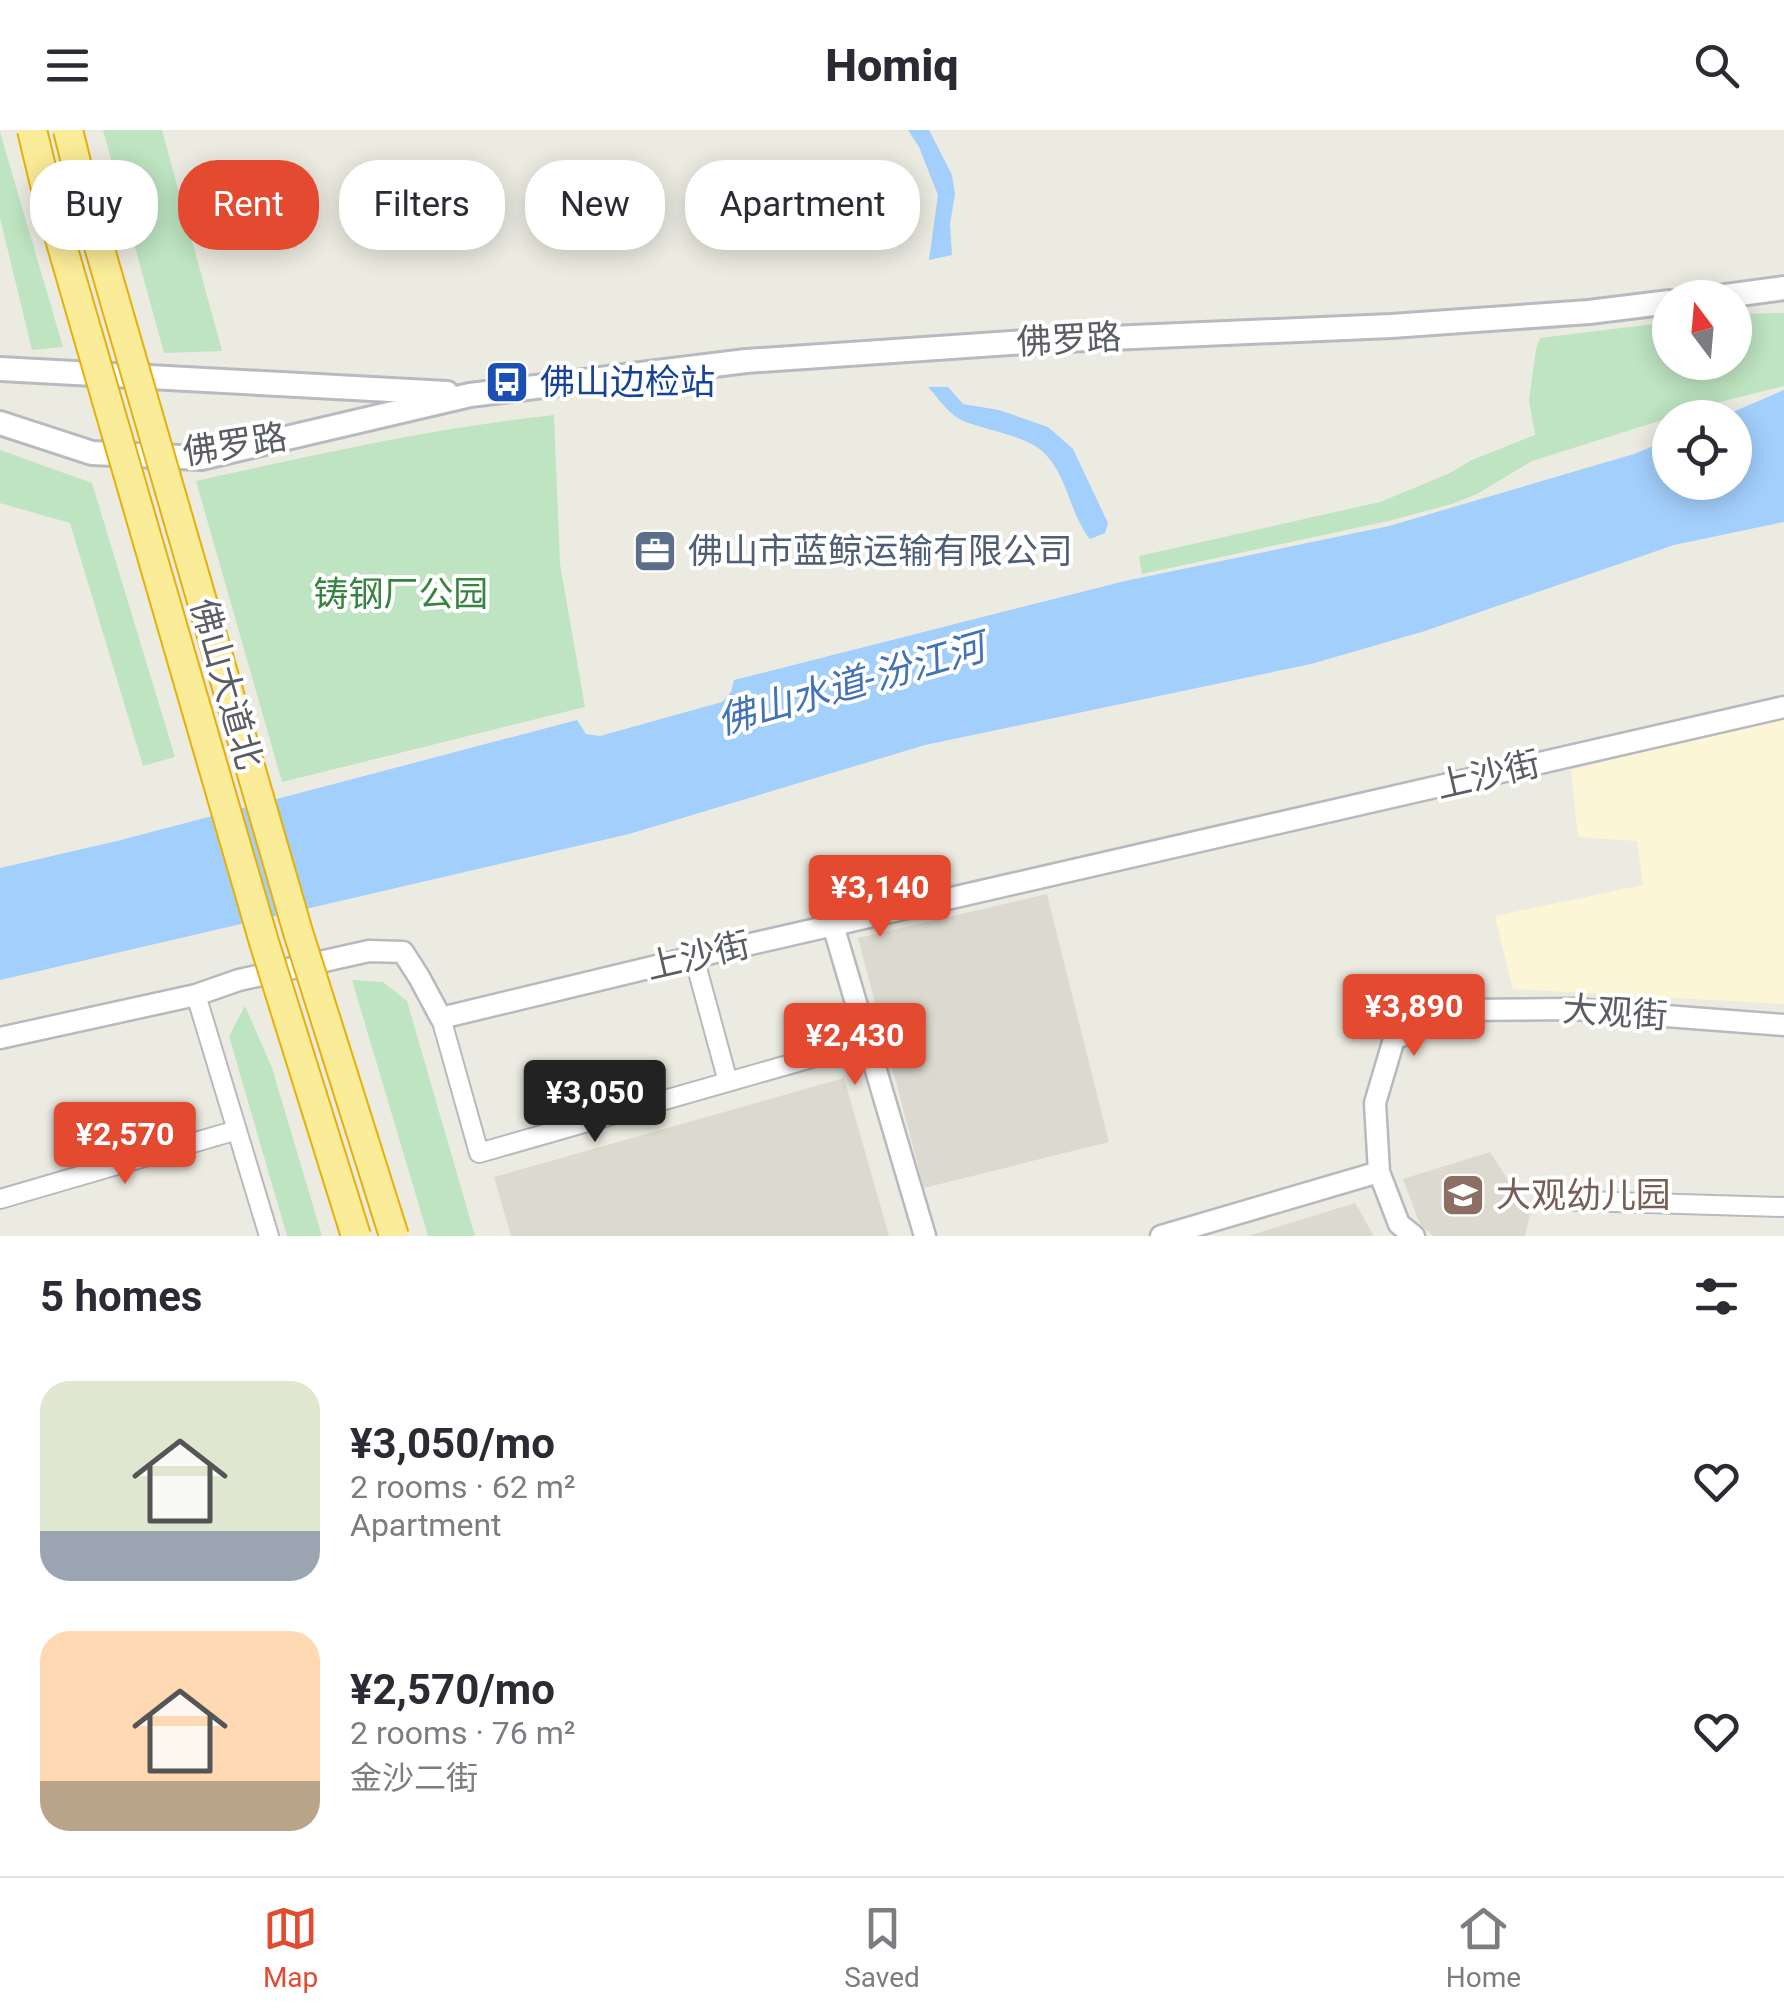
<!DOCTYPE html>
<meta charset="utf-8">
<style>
:root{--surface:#fff;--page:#f2f2f3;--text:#2b2b33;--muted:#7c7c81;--line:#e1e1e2;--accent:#e34a30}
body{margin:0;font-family:Roboto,"Noto Sans SC",sans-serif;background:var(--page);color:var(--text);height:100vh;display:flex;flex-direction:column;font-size:38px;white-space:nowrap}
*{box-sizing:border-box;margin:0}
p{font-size:32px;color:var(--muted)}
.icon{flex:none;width:55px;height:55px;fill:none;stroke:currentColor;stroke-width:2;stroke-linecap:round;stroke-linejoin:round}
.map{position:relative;height:1106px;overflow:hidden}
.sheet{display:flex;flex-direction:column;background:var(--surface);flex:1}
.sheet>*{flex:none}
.guide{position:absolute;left:30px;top:30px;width:1000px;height:90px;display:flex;gap:20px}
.needle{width:65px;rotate:344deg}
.fabs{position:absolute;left:1652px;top:150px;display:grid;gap:20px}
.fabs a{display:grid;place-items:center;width:100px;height:100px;border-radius:50%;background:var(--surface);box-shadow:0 5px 25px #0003;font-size:50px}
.price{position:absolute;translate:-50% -85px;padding:0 22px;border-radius:10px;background:var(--accent);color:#fff;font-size:32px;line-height:65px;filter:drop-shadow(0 2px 5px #0008)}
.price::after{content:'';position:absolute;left:50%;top:60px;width:30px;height:22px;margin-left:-15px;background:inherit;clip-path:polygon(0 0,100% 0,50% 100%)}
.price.on{background:#222;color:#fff}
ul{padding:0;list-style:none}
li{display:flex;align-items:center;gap:30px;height:250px;padding:0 40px}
li span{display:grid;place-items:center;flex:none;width:280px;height:200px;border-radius:30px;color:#555}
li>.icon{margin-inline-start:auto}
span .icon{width:120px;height:120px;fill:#fffc;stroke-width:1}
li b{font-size:42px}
h2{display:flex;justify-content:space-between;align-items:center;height:120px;padding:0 40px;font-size:42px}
.pill{padding:0 35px;border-radius:40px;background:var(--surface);box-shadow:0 5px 25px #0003;font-size:35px;line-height:90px}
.pill.on{background:var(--accent);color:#fff}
header{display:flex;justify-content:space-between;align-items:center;height:130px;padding:0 40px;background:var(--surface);font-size:45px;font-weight:800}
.dock{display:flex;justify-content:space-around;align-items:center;height:140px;border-top:2px solid var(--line);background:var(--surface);font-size:28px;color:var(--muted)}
.dock a{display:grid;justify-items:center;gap:5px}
.dock .on{color:var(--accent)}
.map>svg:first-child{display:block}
.commercial{fill:#fcf6d6}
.education{fill:#dcdacf}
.green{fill:#bee4c1}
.water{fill:#a2cffc}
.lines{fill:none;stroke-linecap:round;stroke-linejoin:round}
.minor-casing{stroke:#b7b9be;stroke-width:22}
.tertiary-casing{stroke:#b7b9be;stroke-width:25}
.secondary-casing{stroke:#b7bac0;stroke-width:28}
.minor{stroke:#fff;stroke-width:18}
.tertiary{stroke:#fff;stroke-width:20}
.secondary{stroke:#fff;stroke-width:22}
.trunk-bridge-casing{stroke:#e7b007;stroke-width:32;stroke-linecap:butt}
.trunk-bridge{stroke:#faec98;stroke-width:28}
.labels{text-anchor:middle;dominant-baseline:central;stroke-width:8;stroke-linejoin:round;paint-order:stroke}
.street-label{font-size:35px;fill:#5a5d62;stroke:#fff}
.transit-label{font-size:35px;fill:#164399;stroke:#fff;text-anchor:start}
.service-label{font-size:35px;fill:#4e5e75;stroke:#fff;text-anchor:start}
.park-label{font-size:35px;fill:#378440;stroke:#fff}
.education-label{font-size:35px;fill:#785e54;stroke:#fff;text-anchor:start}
.water-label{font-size:38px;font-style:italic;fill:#4273b5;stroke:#fff}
</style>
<header><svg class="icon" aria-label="menu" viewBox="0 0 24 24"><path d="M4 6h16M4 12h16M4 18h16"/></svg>Homiq<svg class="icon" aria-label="search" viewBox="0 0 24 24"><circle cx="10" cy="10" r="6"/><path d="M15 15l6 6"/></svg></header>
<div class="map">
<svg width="1784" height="1106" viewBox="0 0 1784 1106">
<rect width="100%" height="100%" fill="#ecebe1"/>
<path class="commercial" d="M1784,587V874L1513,859L1495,786L1643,755L1637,711L1578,707L1571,640Z"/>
<path class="education" d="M1047,764L1109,1012L924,1058L858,808Z
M844,948L889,1106H511L494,1047Z
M1490,1022L1530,1084L1525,1106H1433L1420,1094L1403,1049Z
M1355,1073L1374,1106H1248Z"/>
<path class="green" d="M103,0H162L222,221L164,223Z
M0,2L63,217L32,220L0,88Z
M1784,183V256L1716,273L1532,331L1477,364L1452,374L1388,391L1142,444L1139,426L1380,372L1448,344L1472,330L1535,305L1529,270L1536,219L1540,208L1670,192V232H1735V184Z
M554,285L560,434L585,577L282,652L196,351C315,325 433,298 554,285Z
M0,320L92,353L175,627L143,636L70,393L0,373Z
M352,850L383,852L407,871L475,1106H428Z
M245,876L272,938L322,1106H287L229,906Z"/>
<path class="water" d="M908,0H929L952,45L955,64L950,94L952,125L929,130L938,65L919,17Z
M928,257H948L963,274L999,280L1048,297L1073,319L1108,393L1105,403L1090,409C1071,386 1067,347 1047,326C1029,305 986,301 961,290C948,283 938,268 928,257Z
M1784,260V392L1674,415L1425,501L1311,534L925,615L629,704L0,850V738L117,711L577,590L586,604L600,606L722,572L731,562L734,550L1125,451L1389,396L1634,324L1670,309V352H1735V288L1721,287Z"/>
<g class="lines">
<g class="minor-casing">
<path id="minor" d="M694,827L728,952
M196,865L269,1106
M441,888L479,1023L868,912
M0,1069L237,1000
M1548,1070L1784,1077"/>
</g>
<g class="tertiary-casing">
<path id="tertiary" d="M833,795L925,1106
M0,908L196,865L239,850L369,821L403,822L419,847L441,888L694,827L1784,577
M1379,1042L1399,1094L1414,1106
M1161,1106L1379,1042L1375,973L1394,909L1459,880L1574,879L1784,895"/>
</g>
<g class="secondary-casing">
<path id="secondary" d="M1710,168L1784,158
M0,239L447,263
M0,293L92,323L201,328L470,265L746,231L1041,211L1391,196L1589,182L1670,172"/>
</g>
<use href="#minor" class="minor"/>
<use href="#tertiary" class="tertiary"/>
<use href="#secondary" class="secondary"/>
<g class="trunk-bridge-casing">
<path id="trunk-bridge" d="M32,0L49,71L264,812L356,1106
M68,0L83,61L298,802L394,1106"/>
</g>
<use href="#trunk-bridge" class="trunk-bridge"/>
</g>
<defs>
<g id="bus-square" transform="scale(2.25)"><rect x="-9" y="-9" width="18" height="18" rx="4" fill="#1a4fb4" stroke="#fff"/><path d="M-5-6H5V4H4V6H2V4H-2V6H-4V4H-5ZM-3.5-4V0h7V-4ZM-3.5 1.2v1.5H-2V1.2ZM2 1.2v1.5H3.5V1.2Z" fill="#fff"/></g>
<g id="office-square" transform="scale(2.25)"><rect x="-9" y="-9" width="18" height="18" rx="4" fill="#5c6f8a" stroke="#fff"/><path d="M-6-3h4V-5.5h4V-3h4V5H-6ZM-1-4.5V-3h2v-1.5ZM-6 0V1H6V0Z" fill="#fff"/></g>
<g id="school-square" transform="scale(2.25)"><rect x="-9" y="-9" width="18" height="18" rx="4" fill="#8d6e63" stroke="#fff"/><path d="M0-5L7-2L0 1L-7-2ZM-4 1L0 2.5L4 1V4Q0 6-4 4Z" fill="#fff"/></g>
</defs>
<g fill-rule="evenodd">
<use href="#bus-square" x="507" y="252"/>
<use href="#office-square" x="655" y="421"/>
<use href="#school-square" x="1463" y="1065"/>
</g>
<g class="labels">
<g class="street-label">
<text transform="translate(1069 210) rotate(-3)">佛罗路</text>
<text transform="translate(235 315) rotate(-9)">佛罗路</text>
<text transform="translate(226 554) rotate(74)">佛山大道北</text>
<text transform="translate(1488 645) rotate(-13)">上沙街</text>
<text transform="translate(698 826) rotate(-13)">上沙街</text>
<text transform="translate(1615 883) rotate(4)">大观街</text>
</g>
<g class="transit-label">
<text x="540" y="252">佛山边检站</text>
</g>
<g class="service-label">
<text x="688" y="421">佛山市蓝鲸运输有限公司</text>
</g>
<g class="park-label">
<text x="401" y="464">铸钢厂公园</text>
</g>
<g class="education-label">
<text x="1496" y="1065">大观幼儿园</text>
</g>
<g class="water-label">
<text transform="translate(851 554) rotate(-16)">佛山水道-汾江河</text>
</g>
</g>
</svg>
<div class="fabs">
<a><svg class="needle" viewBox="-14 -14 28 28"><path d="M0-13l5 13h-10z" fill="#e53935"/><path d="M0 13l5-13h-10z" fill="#7c7c81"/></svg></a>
<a><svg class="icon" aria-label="locate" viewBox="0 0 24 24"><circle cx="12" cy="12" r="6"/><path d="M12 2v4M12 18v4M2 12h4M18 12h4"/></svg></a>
</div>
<b class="price" style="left:880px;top:810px">¥3,140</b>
<b class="price" style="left:1414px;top:929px">¥3,890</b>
<b class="price" style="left:855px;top:958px">¥2,430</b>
<b class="price on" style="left:595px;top:1015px">¥3,050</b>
<b class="price" style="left:125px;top:1057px">¥2,570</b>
<div class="guide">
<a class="pill">Buy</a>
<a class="pill on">Rent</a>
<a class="pill">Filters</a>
<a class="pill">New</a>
<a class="pill">Apartment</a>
</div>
</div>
<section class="sheet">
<h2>5 homes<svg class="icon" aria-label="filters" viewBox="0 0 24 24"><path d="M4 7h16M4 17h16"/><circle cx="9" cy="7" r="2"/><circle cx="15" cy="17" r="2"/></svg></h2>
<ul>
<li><span style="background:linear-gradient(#dfe7d0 75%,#9aa5b1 0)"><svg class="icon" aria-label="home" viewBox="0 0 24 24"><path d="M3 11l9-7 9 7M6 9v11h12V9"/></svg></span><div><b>¥3,050/mo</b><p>2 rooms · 62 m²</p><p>Apartment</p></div><svg class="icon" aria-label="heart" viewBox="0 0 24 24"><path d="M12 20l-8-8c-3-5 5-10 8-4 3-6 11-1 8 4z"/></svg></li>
<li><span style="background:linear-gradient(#ffd9b3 75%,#b9a48a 0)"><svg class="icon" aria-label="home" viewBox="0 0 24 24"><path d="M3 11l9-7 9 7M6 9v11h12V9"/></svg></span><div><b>¥2,570/mo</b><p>2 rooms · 76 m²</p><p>金沙二街</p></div><svg class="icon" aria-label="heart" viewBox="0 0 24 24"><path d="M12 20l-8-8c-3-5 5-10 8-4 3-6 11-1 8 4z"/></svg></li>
</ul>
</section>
<nav class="dock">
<a class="on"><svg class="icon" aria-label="map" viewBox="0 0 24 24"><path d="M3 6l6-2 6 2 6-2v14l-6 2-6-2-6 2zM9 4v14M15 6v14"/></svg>Map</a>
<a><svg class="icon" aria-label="saved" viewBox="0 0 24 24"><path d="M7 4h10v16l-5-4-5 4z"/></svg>Saved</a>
<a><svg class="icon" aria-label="home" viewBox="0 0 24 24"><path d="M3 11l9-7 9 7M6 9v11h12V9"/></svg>Home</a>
</nav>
